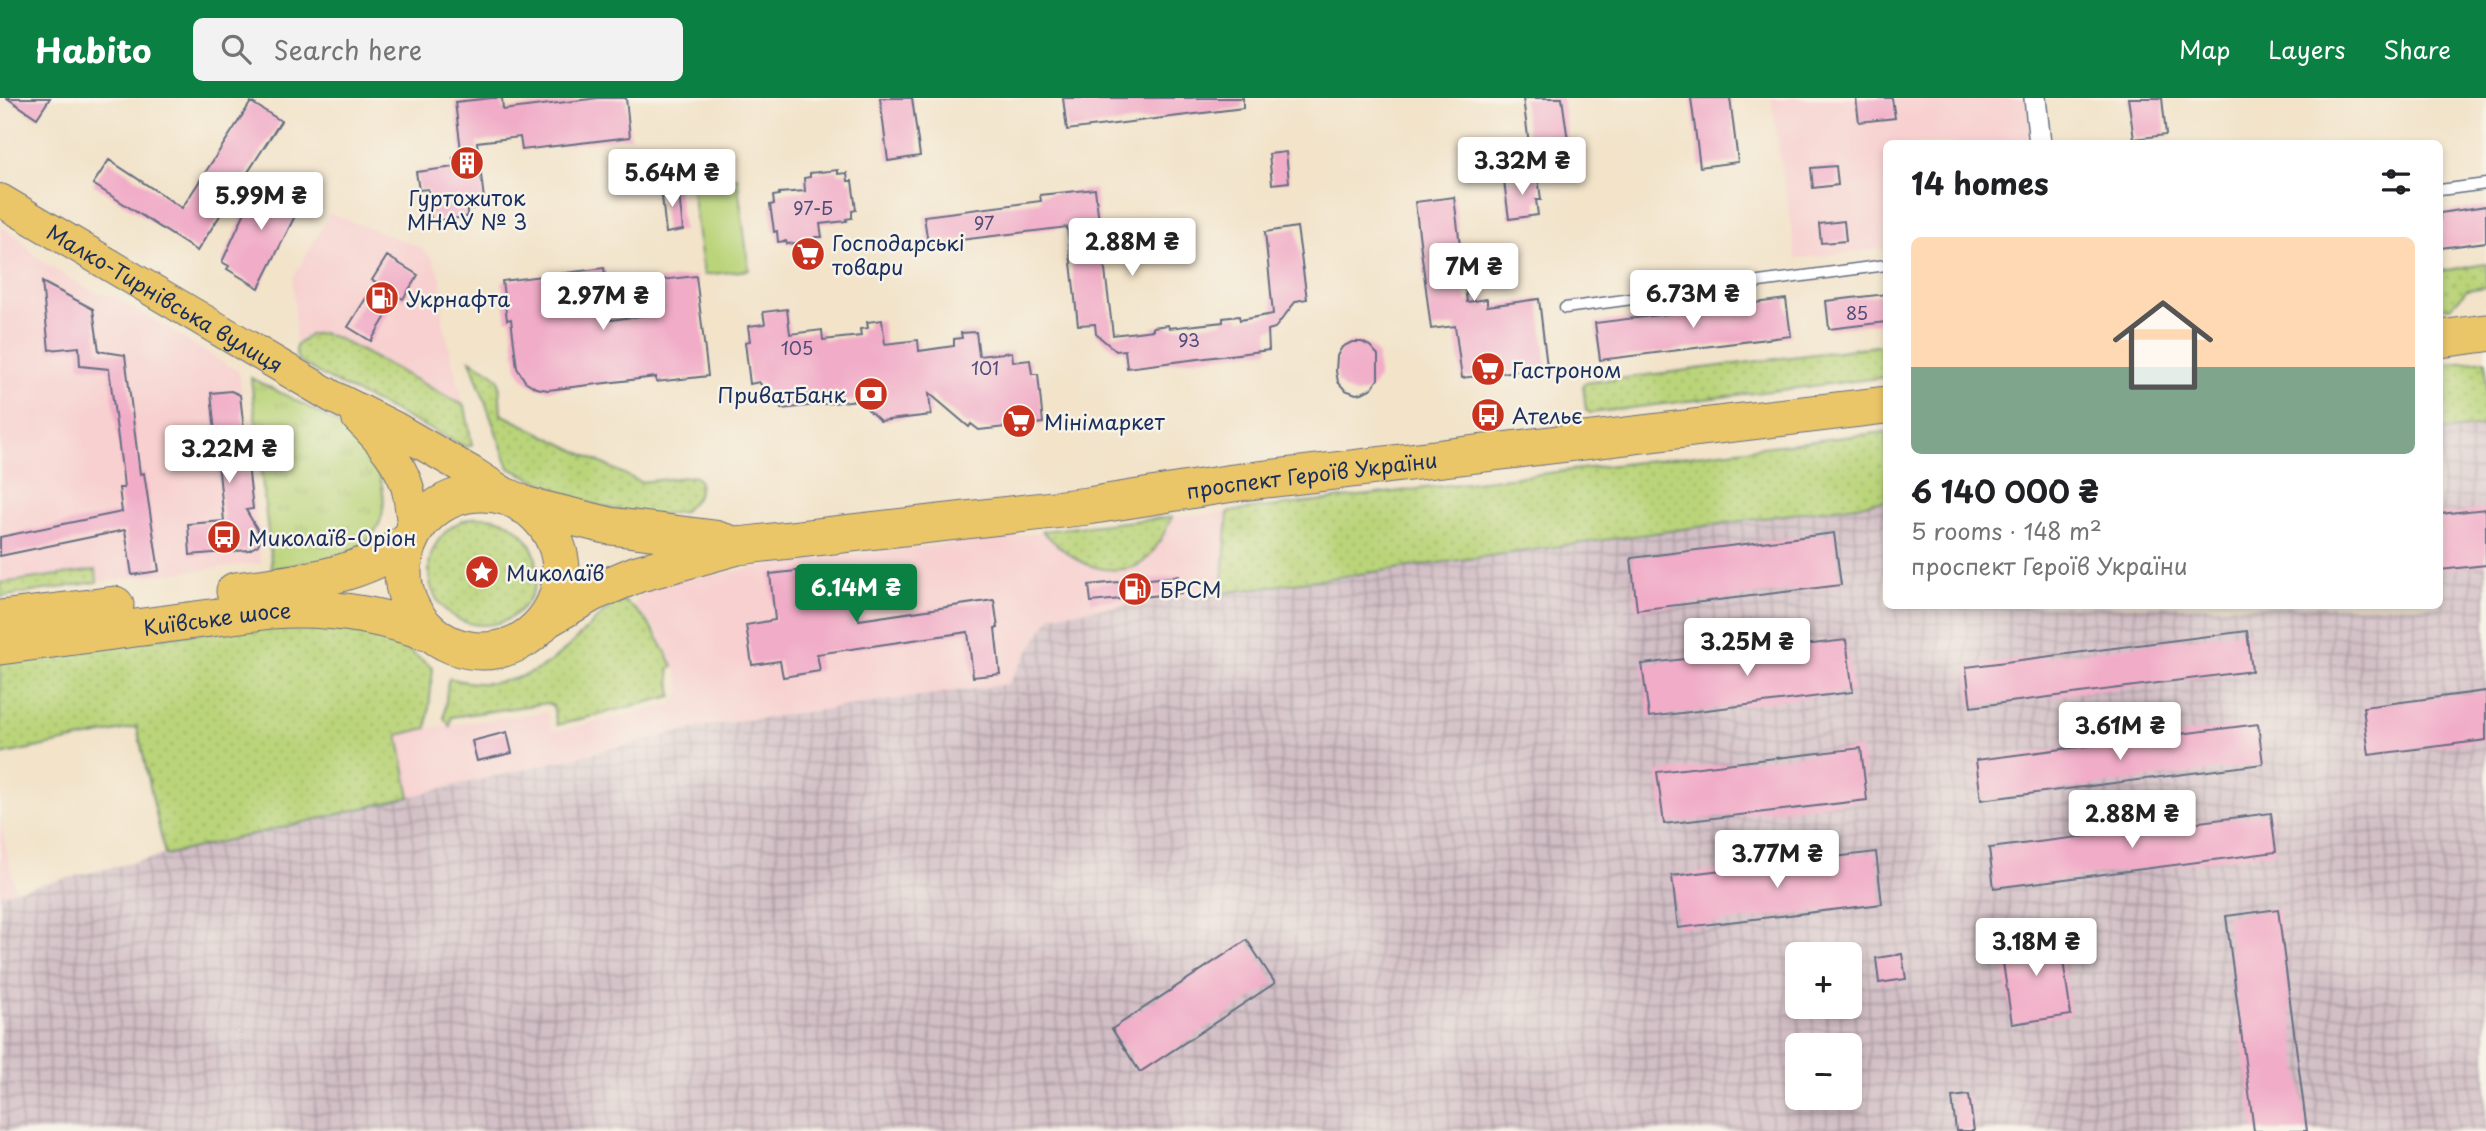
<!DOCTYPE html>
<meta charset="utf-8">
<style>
:root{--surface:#fff;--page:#f2f2f2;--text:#202124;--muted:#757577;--line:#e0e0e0;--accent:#0b8043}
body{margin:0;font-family:"Playpen Sans",sans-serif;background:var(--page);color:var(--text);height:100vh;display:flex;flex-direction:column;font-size:26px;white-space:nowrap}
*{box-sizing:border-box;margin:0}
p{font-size:23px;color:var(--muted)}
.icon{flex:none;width:38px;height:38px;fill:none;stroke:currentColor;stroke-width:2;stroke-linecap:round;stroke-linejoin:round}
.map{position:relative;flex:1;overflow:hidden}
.panel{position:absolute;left:1883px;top:42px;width:560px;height:469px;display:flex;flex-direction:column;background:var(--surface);border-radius:10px;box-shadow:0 4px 10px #0003}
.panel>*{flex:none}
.buttons{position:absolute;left:1785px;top:844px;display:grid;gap:14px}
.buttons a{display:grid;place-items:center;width:77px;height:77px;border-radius:10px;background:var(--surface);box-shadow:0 4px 10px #0003;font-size:35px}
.price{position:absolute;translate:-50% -60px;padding:0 16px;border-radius:7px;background:#fff;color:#222;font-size:23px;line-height:46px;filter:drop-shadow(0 2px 4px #0008)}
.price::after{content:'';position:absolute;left:50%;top:42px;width:21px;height:16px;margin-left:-10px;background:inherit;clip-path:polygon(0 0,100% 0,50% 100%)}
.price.current{background:var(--accent);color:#fff}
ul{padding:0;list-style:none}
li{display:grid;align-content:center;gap:14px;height:371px;padding:0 28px}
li+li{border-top:2px solid var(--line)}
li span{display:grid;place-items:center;height:217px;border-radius:10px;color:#555}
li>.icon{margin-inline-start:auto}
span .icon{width:126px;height:126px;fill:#fffc;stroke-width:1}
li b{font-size:30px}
h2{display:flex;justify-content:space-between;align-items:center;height:84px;padding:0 28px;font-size:30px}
header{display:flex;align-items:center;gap:42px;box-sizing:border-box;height:98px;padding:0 35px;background:var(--accent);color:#fff}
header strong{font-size:33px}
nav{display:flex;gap:38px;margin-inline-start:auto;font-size:24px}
.search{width:490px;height:63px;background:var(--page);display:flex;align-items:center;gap:18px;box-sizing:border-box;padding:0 24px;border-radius:10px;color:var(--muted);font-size:26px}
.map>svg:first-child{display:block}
.built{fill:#f7d0cf}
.industrial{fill:url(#industrial-grid);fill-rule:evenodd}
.grass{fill:url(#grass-dots);stroke:#6a826c;stroke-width:2}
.park{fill:url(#park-tufts);stroke:#6a826c;stroke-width:2}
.garden{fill:#bad479;stroke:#6a826c;stroke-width:2}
.building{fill:#f1acc7}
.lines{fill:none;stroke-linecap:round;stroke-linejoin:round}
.lane-casing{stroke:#666e83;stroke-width:13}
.street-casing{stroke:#666e83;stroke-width:24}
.primary-casing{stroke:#666e83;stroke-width:34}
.highway-casing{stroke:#666e83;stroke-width:39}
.lane{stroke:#fff;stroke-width:10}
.street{stroke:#fff;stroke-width:21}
.primary{stroke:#ebc669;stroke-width:32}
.highway{stroke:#ebc669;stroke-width:37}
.labels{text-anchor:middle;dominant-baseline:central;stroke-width:5;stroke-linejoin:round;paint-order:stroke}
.number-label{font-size:18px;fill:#504e78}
.poi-label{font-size:21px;fill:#1b2f5e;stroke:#f7f3e8;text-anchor:start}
.street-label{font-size:21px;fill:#1b2f5e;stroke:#f7f3e8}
</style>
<header>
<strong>Habito</strong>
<div class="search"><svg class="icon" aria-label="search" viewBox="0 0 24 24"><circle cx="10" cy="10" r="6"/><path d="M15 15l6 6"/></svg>Search here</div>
<nav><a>Map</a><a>Layers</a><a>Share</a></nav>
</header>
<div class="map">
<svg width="2486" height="1033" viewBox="0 0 2486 1033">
<defs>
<pattern id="industrial-grid" width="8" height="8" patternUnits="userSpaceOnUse" patternTransform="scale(1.75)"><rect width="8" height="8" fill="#d2bec5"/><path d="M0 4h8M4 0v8" fill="none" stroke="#aa9ba3"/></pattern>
<pattern id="grass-dots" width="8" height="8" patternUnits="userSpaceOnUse" patternTransform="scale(1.75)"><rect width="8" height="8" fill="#bad479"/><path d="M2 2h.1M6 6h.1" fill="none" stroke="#9fb66b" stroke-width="1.8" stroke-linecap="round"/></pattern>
<pattern id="park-tufts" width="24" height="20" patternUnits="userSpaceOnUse" patternTransform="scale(1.75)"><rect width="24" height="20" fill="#bad479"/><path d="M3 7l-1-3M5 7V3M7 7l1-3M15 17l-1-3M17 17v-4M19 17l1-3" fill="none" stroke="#9fb66b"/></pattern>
</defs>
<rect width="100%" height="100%" fill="#f7f3e8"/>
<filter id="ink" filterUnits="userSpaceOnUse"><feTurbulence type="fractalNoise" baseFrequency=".0143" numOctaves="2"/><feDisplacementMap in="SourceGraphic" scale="14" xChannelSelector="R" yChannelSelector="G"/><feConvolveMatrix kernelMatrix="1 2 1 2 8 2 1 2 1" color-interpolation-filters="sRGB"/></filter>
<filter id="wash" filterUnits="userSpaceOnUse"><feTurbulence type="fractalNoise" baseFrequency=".00686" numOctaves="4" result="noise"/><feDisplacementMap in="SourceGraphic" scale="28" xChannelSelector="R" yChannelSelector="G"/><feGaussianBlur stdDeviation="1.57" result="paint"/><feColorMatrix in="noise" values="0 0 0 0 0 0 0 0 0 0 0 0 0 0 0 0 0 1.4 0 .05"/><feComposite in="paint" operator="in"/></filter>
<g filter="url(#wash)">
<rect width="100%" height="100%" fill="#f2e3c9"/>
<path class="built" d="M1771,0H2028L2030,45L1886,46V150L1796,161Z
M330,115L422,150L433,161L441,181L443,224L472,340V347L469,350L331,282L296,257L293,180Z
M0,128L18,139L39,162L95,195L116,199L239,274L261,465L97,484L95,472L0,485Z
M1228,414L1222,495L1052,517L1008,586L706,628L410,699L398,637L427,630L547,614L551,630L557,633L671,607L677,603L681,594L678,576L657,533L634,507L643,492L684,481L792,464L1172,419Z
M0,720L15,792L0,796Z"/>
<path class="industrial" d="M2486,328V1033H0V796L706,628L1008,586L1052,517L1886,403V508H2440V333ZM1797,856H1850V908H1797ZM1797,947H1850V999H1797Z"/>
<path class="grass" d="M2486,166V189L2467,192L2451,209L2440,210V173Z
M321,235L337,240L465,308L472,347L466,349L331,282L300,264L296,257V248L309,237Z
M1886,247V279L1590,315L1586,312L1583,288L1585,285Z
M470,262L491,274L499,282L501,316L640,384L695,378L700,384L698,398L683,414L643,418L584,404L509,370Z
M2486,262V328L2440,333V267Z
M1886,334V403L1222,495L1228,414Z
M1172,419C1164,435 1157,452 1143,464C1137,469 1130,470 1123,471C1089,476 1065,455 1042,433Z
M429 473a54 54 0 1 1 108 0a54 54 0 1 1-108 0Z
M96,472L97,484L0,499V485Z
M624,503C648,519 659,541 672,566L673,569L669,570L672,598L557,627L553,608L547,605L451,619L450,628L444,620L448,583L450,580C486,592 530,582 559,557C578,541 595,521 615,505Z
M292,523L375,535L398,545L433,570L427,630L398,637L410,699L165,757L137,629L0,657V560Z"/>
<path class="park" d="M251,280C282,296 316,311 345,331C383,357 404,424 355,452C331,465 298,466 272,471Z"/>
<path class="garden" d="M737,79L749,172L704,177L691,86Z"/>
<g id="blocks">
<path class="building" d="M7,0H50L37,20Z
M492,0H502L503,12L598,0H626L630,39L522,52L520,39L477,44L485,109L467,111V119L431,123L428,91L419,92L416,74L455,69L453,60H462L455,4Z
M880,0H912L920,58L888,63Z
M1063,0H1243V10L1067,32Z
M1523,0H1562L1570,57L1531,62Z
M1691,0H1730L1738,64L1700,69Z
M1856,0H1892L1895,20L1859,24Z
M2128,0H2162L2166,37L2134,41Z
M251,4L281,23L197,153L93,86L109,62L182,110Z
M1286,54L1289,84L1272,86L1269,56Z
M1836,68L1838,87L1813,90L1811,70Z
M838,72V76L847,75L848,83H852L856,112L852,113V120L846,121L847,123L820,126L822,139H815L816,143L787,146L786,143L778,144L777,133L774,134L773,126L770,107L774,106L773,98L779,97V95L805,93L804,80L810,79V75Z
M261,79L302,104L259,190L227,171L229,168L222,164Z
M1538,79L1541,102H1536L1538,117L1509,121L1504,83Z
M678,87L683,132L666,135L661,89Z
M1095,91L1113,237L1153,232V229L1168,227L1169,230L1223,224V220L1239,218L1240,222L1273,216L1265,134L1297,129L1307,201L1296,203L1275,230L1268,232L1269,252L1127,270L1125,252L1116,253L1096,236L1095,226L1078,227L1067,129L928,146L924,118L1041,103L1040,97Z
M1454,99L1467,204L1487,201V208L1539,201L1547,269L1462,280L1455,228L1431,231L1415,104Z
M2486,108V144L2440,150V115Z
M1844,123L1846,143L1821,145L1819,126Z
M387,158L418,177L403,201L398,198L371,243L348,229L376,184L372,182Z
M604,170L611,222L647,217L643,184L696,178L708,278L656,284V279L548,292L536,290L525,283L517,270L511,221L507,222L502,183Z
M42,184L93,211L99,253L125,257L140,376L144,375L159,473L132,477L125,432L0,458V439L122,414L119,390H124L123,379L109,271L80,268L79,249L49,252Z
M1886,196V224L1829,231L1826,203Z
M1786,201L1791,238L1600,262L1595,225Z
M787,211L790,236L822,232L823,242L861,238L860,231L868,230L867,224L882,222L885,246L918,242L919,253L954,248V241L962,240L961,235L976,234L979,258L1012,254L1013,264L1030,262L1032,276H1038L1043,325L979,332L971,326L969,329L929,295L931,317L880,323L858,302L782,311L759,284L750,286L745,244L750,243L748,228L765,226L763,214Z
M1352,244H1362L1370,248L1378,257V281L1372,290L1362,295L1356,296L1345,292L1338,284L1336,273L1337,258L1342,249Z
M231,293L240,297L253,411L246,412L260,436V442L258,447L249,452L190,457L188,426L224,423L211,295Z
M2486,411V467L2440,472V416Z
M1834,435L1841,487L1637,512L1631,460Z
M823,470V473L853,470L859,522L994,502L998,530H995L1000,576L973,579L968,534L817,556L820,573L783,579L780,563L752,567L746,527L775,522L770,476Z
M1179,478L1181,495L1091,504L1089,487Z
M2247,533L2252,573L1971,609L1966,569Z
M1846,542L1853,594L1649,619L1642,566Z
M2486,593V642L2369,657L2363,609Z
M2258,626L2263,666L1981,702L1976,662Z
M507,634L512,655L477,663L472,643Z
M1861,650L1867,702L1664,726L1657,674Z
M2271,715L2276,754L1994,790L1989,750Z
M1876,754L1882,806L1678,830L1672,778Z
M2278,811L2307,1033H2254L2226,818Z
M2059,835L2071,917L2012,926L2000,844Z
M1247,842L1275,885L1140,974L1112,931Z
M1902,856L1906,881L1879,885L1876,860Z
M1969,997L1974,1033H1956L1952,999Z"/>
</g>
</g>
<g filter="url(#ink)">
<use href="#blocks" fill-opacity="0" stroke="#666e83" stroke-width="2"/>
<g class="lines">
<g class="lane-casing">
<path id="lane" d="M2440,92L2486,86
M1565,210L1886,167"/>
</g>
<g class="street-casing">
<path id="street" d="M2035,0L2040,46"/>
</g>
<g class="primary-casing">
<g id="primary">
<path id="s1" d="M0,102L333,299L395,330L471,374L513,401"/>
<path d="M358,320C378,339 398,361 407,388C411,402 412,418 414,433"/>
</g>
</g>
<g class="highway-casing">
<g id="highway">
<path d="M2440,241L2486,235"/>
<circle cx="482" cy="474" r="79"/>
<path d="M523,407L610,428L714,441L734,447"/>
<path d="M235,493C293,486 364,479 410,441"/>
<path d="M0,521L115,507"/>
<path id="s2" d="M545,522L592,495L637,476L738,448L1088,408L1233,385L1886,307"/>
<path id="s3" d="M0,548L271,512C326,508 378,516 430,535"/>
</g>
</g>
<use href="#lane" class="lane"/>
<use href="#street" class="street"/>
<use href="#primary" class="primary"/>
<use href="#highway" class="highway"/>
</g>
</g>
<defs>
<g id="building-disc" transform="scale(1.75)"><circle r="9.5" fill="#c8321e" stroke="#f7f3e8"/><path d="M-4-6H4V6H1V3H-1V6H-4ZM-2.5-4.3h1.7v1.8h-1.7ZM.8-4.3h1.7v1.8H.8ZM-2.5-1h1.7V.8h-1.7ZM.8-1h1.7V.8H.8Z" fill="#fff"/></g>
<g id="supermarket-disc" transform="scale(1.75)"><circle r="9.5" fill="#c8321e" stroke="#f7f3e8"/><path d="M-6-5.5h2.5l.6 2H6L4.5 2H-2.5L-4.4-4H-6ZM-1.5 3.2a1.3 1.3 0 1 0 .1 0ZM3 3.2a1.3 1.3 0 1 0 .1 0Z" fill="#fff"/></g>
<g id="fuel-disc" transform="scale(1.75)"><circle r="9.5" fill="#c8321e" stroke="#f7f3e8"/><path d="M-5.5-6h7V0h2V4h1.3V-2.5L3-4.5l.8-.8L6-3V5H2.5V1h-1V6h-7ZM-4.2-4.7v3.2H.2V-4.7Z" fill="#fff"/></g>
<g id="bank-disc" transform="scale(1.75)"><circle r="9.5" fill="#c8321e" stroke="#f7f3e8"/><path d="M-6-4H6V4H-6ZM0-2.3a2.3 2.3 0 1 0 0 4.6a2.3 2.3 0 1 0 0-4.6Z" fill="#fff"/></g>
<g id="bus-disc" transform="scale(1.75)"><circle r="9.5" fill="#c8321e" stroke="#f7f3e8"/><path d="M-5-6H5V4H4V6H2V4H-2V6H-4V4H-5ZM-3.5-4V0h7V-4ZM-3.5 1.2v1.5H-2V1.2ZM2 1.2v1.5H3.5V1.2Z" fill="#fff"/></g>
<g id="sight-disc" transform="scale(1.75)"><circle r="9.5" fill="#c8321e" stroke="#f7f3e8"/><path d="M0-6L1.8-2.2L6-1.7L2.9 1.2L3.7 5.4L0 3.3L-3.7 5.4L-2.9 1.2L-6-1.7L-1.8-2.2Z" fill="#fff"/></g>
</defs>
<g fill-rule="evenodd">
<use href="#building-disc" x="467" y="65"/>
<use href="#supermarket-disc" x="808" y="156"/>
<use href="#fuel-disc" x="382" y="200"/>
<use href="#supermarket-disc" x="1488" y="271"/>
<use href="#bank-disc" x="871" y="296"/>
<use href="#bus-disc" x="1488" y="317"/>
<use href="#supermarket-disc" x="1019" y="323"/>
<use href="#bus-disc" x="224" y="439"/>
<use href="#sight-disc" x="482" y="474"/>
<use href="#fuel-disc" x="1135" y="491"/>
</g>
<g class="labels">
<g class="number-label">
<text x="813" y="109">97-Б</text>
<text x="984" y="124">97</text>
<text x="1857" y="214">85</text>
<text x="1189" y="241">93</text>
<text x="797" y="249">105</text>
<text x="985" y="269">101</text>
</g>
<g class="poi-label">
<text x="467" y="99" text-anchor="middle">Гуртожиток<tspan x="467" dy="24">МНАУ № 3</tspan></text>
<text x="832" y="144">Господарські<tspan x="832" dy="24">товари</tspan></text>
<text x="406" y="200">Укрнафта</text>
<text x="1512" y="271">Гастроном</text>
<text x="846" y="296" text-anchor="end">ПриватБанк</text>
<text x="1512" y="317">Ательє</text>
<text x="1044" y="323">Мінімаркет</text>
<text x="248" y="439">Миколаїв-Оріон</text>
<text x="506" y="474">Миколаїв</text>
<text x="1160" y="491">БРСМ</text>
</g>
<g class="street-label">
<text stroke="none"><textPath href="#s1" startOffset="192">Малко-Тирнівська вулиця</textPath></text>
<text stroke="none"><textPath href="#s2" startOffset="786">проспект Героїв України</textPath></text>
<text stroke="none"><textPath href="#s3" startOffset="219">Київське шосе</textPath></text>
</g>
</g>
</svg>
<div class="buttons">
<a>+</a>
<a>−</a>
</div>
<b class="price" style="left:1522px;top:99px">3.32M ₴</b>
<b class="price" style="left:672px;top:111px">5.64M ₴</b>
<b class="price" style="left:261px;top:134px">5.99M ₴</b>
<b class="price" style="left:1132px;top:180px">2.88M ₴</b>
<b class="price" style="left:1474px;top:205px">7M ₴</b>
<b class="price" style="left:1693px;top:232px">6.73M ₴</b>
<b class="price" style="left:603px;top:234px">2.97M ₴</b>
<b class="price" style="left:229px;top:387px">3.22M ₴</b>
<b class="price current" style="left:856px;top:526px">6.14M ₴</b>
<b class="price" style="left:1747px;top:580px">3.25M ₴</b>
<b class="price" style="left:2120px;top:664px">3.61M ₴</b>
<b class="price" style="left:2132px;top:752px">2.88M ₴</b>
<b class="price" style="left:1777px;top:792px">3.77M ₴</b>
<b class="price" style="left:2036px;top:880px">3.18M ₴</b>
<section class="panel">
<h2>14 homes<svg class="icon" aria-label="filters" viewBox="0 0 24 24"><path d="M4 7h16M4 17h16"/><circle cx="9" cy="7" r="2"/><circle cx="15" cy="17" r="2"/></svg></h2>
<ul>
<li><span style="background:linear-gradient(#ffd9b3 60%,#7fa58c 0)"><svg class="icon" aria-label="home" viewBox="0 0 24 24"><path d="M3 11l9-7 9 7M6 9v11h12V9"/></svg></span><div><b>6 140 000 ₴</b><p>5 rooms · 148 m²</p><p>проспект Героїв України</p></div></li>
</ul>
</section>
</div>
